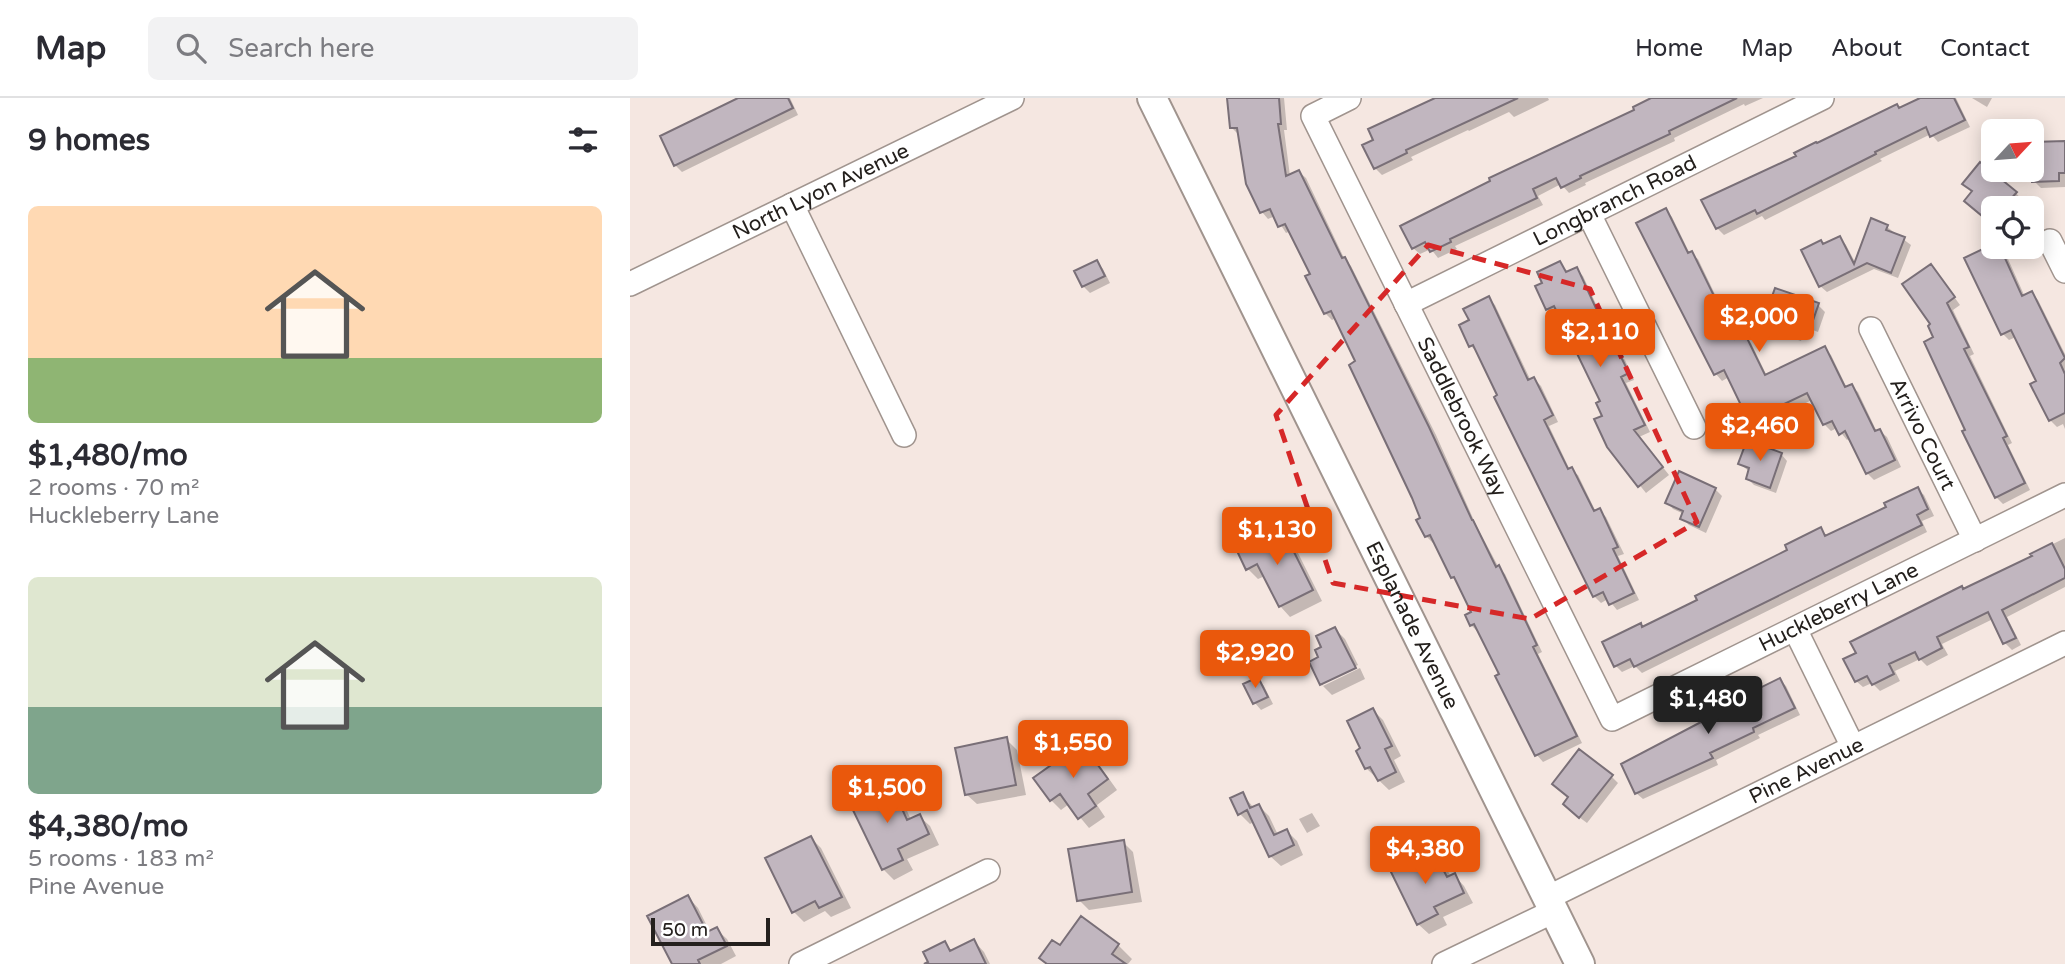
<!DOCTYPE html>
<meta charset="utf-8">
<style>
:root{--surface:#fff;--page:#f2f2f3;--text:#2b2b33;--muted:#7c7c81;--line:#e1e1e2;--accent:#ea580c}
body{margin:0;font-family:"Varela Round",sans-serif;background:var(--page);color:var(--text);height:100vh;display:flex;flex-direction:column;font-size:26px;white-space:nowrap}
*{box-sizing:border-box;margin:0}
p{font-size:23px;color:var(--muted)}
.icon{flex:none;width:38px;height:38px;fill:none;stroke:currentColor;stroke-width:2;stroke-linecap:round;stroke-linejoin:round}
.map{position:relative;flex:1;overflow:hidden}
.side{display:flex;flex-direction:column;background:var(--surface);width:630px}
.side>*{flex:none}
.needle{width:46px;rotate:64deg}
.controls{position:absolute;left:1351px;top:21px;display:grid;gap:14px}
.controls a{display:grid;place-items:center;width:63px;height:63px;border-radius:10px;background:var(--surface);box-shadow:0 4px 18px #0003;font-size:35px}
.scale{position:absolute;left:21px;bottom:18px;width:119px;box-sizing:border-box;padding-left:7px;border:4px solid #24201d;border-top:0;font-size:19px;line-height:24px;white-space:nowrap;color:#24201d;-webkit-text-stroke:5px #fff;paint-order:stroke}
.price{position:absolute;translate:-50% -60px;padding:0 16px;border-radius:7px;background:var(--accent);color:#fff;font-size:23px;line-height:46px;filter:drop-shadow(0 2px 4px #0008)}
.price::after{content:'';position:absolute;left:50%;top:42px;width:21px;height:16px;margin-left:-10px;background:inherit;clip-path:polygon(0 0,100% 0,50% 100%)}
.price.on{background:#222;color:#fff}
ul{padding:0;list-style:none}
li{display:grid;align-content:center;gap:14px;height:371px;padding:0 28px}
li span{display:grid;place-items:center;height:217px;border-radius:10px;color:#555}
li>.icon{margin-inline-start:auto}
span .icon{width:126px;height:126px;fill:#fffc;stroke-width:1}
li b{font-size:30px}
h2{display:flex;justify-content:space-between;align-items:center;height:84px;padding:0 28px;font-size:30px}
header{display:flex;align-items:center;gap:42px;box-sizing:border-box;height:98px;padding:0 35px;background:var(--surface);border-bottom:2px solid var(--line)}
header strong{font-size:33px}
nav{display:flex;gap:38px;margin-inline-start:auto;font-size:24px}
.search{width:490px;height:63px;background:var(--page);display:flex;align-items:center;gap:18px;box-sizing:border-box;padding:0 24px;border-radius:10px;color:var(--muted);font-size:26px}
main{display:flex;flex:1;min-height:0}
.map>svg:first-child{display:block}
.shadow{fill:#0003}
.building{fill:#c1b6bf;stroke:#796f77;stroke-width:2}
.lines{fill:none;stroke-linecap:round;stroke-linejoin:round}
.minor-casing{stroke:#a0948e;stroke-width:26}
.major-casing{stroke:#a0948e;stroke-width:32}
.minor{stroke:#fff;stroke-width:23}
.major{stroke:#fff;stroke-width:28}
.marked{fill:none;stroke:#d62828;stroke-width:5;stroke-dasharray:14 9;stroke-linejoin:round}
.labels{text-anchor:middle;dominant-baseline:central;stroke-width:7;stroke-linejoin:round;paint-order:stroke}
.street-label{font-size:21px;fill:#24201d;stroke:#fff}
</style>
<header>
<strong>Map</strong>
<div class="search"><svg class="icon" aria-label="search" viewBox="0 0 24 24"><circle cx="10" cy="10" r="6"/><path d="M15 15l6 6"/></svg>Search here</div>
<nav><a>Home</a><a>Map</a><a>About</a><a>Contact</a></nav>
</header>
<main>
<section class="side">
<h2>9 homes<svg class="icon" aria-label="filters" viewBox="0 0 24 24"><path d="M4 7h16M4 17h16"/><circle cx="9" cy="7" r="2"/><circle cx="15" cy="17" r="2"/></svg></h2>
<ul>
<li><span style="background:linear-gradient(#ffd9b3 70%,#8fb573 0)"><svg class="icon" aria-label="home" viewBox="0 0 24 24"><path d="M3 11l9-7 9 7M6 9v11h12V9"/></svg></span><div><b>$1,480/mo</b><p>2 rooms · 70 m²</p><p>Huckleberry Lane</p></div></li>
<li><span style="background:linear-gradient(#dfe7d0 60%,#7fa58c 0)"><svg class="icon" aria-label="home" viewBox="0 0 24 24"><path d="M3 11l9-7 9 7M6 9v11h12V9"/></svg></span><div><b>$4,380/mo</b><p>5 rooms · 183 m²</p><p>Pine Avenue</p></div></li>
</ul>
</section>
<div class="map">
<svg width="1435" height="866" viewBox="0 0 1435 866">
<rect width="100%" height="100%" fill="#f5e7e1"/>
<path class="shadow" d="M112,0H160L168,17L52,74L45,67Z
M599,0H654L657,32H654L660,78L669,74L676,80L714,160L721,168L806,337L846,427L869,470L875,476L912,554L908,556L952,645L913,664L907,657L867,578L872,576L848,534L841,527L844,515L830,486L823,479L806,444L803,445L796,438L792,421L727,264L706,220L702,222L695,215L682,177L661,133L656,135L645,118L638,121L632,114L608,36L601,29Z
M806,0H918L919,2L884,19L879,14L839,33L838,32L781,59L783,62L752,77L745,70Z
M1032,0H1133L1115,8L1114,6L1044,40L1045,43L955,85L956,87L939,95L931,86L908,98L913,107L825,148L827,151L808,160L801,151L790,156L783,150Z
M1294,0H1326L1340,29L1308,44L1301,36L1250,61L1252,63L1135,122L1132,118L1094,137L1087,130L1270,12Z
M1342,0H1362L1357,9Z
M1435,45V89L1411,90L1404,83Z
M1343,94L1386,95L1392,102L1385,110H1363V126L1342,109Z
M1036,112L1042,119L1060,156L1068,161L1107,242L1114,238L1121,245L1137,278L1194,250L1201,257L1217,290L1221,288L1228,294L1247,334L1250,333L1257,339L1271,369L1244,382L1237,375L1220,340L1217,342L1207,330L1201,333L1194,326L1182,302L1157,314L1160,320L1130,335L1123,329L1099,279L1092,283L1086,276Z
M1242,123L1257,129L1281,147L1268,180L1244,171L1197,194L1190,188L1191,144L1195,148L1210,140L1216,147L1226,166Z
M1363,148L1370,149L1374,152L1395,199L1402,195L1408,202L1435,256V331L1433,326L1427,329L1420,322L1408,284L1386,239L1379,242L1372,235L1336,161Z
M467,164L473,171L480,185L460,195L453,188Z
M930,165L938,175L946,171L953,178L989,256L995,262L1004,282L996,285L1020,334L1009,339L1039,377L1016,395L979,349L973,304L929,215L924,217L917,210L914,185Z
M1307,175L1330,207L1323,212L1344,256L1340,258L1382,345L1378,347L1400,392L1373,406L1366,399L1337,333L1306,240Z
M858,200L865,207L901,283L904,281L911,288L928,324L919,328L940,372L948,377L966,414L969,412L976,419L994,456L988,458L1009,502L987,512L978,501L971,505L964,498L870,298L847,254L841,248V223Z
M1188,207L1195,214L1188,234L1175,229L1171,243L1141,233L1134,226Z
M1151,356L1157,363L1146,395L1124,387L1118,381L1120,374L1110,366Z
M1085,391L1092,398L1076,435L1059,427L1052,420L1054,416L1043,411L1037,404Z
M1287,391L1294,397L1304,418L1292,423L1297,434L1012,575L1005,568L992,574L986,568L1010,527L1013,530L1069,503L1160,453L1190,431L1198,439L1258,410Z
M652,432L662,443L692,503L660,519L650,508L635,478L628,481L618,471Z
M1435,440V489L1377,519L1391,547L1382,552L1375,545L1363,521L1312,546L1318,557L1297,568L1290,561L1265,573L1270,583L1250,593L1242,585L1233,589L1226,583L1334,493L1404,459L1403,456Z
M705,531L715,541L728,567L693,584V588L681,565L691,560L694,550Z
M638,550L645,562L632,568L625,556Z
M730,570L735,581L702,597L693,588Z
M628,581L634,588L643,606L631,612L625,605Z
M1150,582L1156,588L1170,617L1128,637L1130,640L1086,662L1088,667L1013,701L1006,695Z
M743,612L753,622L771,658L764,662L775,684L759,692L736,670L733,651Z
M376,641L387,652L396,697L347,706L336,696Z
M452,647L462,657L487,692L467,707L475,719L459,730L439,706L431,712L421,702Z
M982,679L988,685L957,725L941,713Z
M260,689L271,699L281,722L289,718L300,728L309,747L277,761L283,772L264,782L253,771L222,707Z
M612,696L624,710L629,708L639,718L648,737L657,733L667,743L673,757L651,768L640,758L624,724L620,726L610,716Z
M682,715L690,728L677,735L669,721Z
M181,740L191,750L221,810L201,819L195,813L174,824L163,813Z
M493,744L503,754L512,804L459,812L449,802Z
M803,754L813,764L821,779L824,777L834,788L843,805L813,819L817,827L799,836L788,826Z
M58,799L68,810L80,834L86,831L97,841L106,858L91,866H44L20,819Z
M344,843L354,854L360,866H300L295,855L315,845L323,854Z
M488,847L502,861L498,866H417L411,860L431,850Z"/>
<path class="building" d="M108,0H158L163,10L44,68L30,38Z
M597,0H649L651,26H648L656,78L669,72L712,160L715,159L799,329L842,422H843L866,469L869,467L907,547L903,549L947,638L905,658L865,578L869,576L844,526L840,528L835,517L841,514L824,479L821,480L800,437L795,439L786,422L790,420L782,400L719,267L725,263L701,213L694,216L675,178L680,176L655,126L648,129L640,111L630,115L616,86L607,30H600Z
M805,0H888L776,52L777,55L744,71L732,47L743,42L738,31Z
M1021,0H1107L1039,33L1040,36L950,78L951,80L931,90L926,80L903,91L907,100L820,141L821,144L800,154L795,144L782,151L770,128L860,83L859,80L1004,12L1003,9Z
M1290,0H1324L1335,22L1300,39L1296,29L1245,54L1246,56L1127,116L1125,112L1086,131L1071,102L1166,58L1164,55L1186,44L1187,45L1267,6L1269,10Z
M1435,43V75H1429V83L1402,84V44Z
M1350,64L1387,94L1373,110H1363V127L1334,103L1342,93L1332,86Z
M1036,110L1058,155L1062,153L1105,241L1115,236L1135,277L1195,248L1215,289L1222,286L1245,333L1250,331L1265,362L1236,376L1215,333L1209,337L1202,323L1193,327L1177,295L1152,307L1155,314L1122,330L1094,272L1084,277L1006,125Z
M1241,120L1258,127L1256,132L1275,139L1261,175L1237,165L1189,189L1171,152L1191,142L1193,146L1210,138L1224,166Z
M1357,149H1370L1392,198L1402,193L1435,260L1430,265L1435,276V315L1419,323L1400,286L1406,283L1381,232L1371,237L1334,160Z
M467,162L475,178L452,189L444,173Z
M930,163L936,174L947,169L986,254L988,253L999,275L991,279L1015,327L1004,332L1033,369L1008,389L977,349L964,321L972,318L966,305L970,303L924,208L916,212L905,188L912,185L907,174Z
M1301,166L1325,199L1317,205L1339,249L1334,251L1377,338L1373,340L1395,385L1365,400L1332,333L1335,332L1294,244L1303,239L1298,228L1300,226L1272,186Z
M1145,190L1189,205L1181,228L1169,224L1164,237L1132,227Z
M859,198L898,282L904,279L923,317L914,322L938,371L942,369L964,413L970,410L988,449L983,451L1004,495L979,507L973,494L963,499L864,299L867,297L843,247L839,249L829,227L839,222L833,211Z
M1117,342L1152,355L1140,390L1116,381L1119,370L1108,366Z
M1049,373L1086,390L1069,429L1050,421L1053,413L1035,405Z
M1288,389L1298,411L1287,417L1292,427L1004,569L1000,561L984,569L972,544L1011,525L1012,529L1067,502L1065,498L1157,452L1155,447L1191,429L1195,438L1256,409L1254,405Z
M652,430L683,492L649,509L627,466L616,472L607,453Z
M1422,445L1435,471V480L1372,512L1386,540L1373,546L1358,514L1307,539L1312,550L1289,562L1285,554L1259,566L1264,576L1242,587L1237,578L1225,584L1213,561L1226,555L1220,544L1332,488L1333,491L1402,458L1400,456Z
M705,529L726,570L690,587L679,564L688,559L685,552L691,549L686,538Z
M628,579L638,599L623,606L613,586Z
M1150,580L1165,610L1123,630L1124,634L1080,655L1083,660L1005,696L991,666L1073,623L1071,619Z
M743,610L762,648L755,651L766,674L748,683L740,669L735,671L726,653L730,650L717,623Z
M377,639L386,687L335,697L325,650Z
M452,645L478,681L458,696L466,708L448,721L430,696L420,703L403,680Z
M949,651L983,677L949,720L933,706L938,699L922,686Z
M261,686L277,722L290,716L299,736L268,751L273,762L252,772L220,706Z
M613,694L620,710L629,706L644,737L657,731L664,747L639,759L617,712L608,717L600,700Z
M181,738L212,799L189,810L185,803L162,815L135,760Z
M494,742L502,794L447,803L438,751Z
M803,752L817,779L825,775L834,795L804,809L808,816L787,827L760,772Z
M58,797L77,834L87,829L97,848L68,862L70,866H42L17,818Z
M451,818L489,846L482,856L496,866H417L409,860L422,842L430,847Z
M344,841L356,866H294L298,864L293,854L315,843L320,853Z"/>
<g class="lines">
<g class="minor-casing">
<g id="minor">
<path id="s1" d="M719,0L683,18L982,621L1435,397"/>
<path d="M162,107L274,337"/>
<path d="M959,116L1064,329"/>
<path d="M1420,143L1435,173"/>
<path id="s2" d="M0,186L382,0"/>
<path id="s3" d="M776,206L1192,0"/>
<path id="s4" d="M1241,231L1345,442"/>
<path d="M1165,531L1223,649"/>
<path id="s5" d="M917,800L1435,545"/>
<path d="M171,866L358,773"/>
<path d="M814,866L924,813"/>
</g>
</g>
<g class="major-casing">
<g id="major">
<path id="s6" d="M522,0L950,866"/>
</g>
</g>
<use href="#minor" class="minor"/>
<use href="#major" class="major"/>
</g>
<path class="marked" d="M798,147L960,191L1067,424L900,521L703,485L646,317Z"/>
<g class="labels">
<g class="street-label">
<text stroke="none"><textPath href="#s2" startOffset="212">North Lyon Avenue</textPath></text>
<text stroke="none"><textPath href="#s3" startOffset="233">Longbranch Road</textPath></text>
<text stroke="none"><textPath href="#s1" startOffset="376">Saddlebrook Way</textPath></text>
<text stroke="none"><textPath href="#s4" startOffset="117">Arrivo Court</textPath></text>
<text stroke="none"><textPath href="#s1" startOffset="966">Huckleberry Lane</textPath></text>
<text stroke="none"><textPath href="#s6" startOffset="588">Esplanade Avenue</textPath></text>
<text stroke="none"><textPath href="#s5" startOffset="289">Pine Avenue</textPath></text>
</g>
</g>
</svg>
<div class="controls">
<a><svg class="needle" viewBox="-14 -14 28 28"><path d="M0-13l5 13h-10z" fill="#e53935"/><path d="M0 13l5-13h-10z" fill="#7c7c81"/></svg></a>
<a><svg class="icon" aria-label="locate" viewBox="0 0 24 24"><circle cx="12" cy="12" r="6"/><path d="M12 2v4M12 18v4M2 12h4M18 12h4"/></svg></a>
</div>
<div class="scale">50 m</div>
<b class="price" style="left:1129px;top:256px">$2,000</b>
<b class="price" style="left:970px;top:271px">$2,110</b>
<b class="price" style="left:1130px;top:365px">$2,460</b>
<b class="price" style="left:647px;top:469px">$1,130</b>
<b class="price" style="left:625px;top:592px">$2,920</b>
<b class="price on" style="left:1078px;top:638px">$1,480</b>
<b class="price" style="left:443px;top:682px">$1,550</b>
<b class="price" style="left:257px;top:727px">$1,500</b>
<b class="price" style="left:795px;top:788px">$4,380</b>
</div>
</main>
